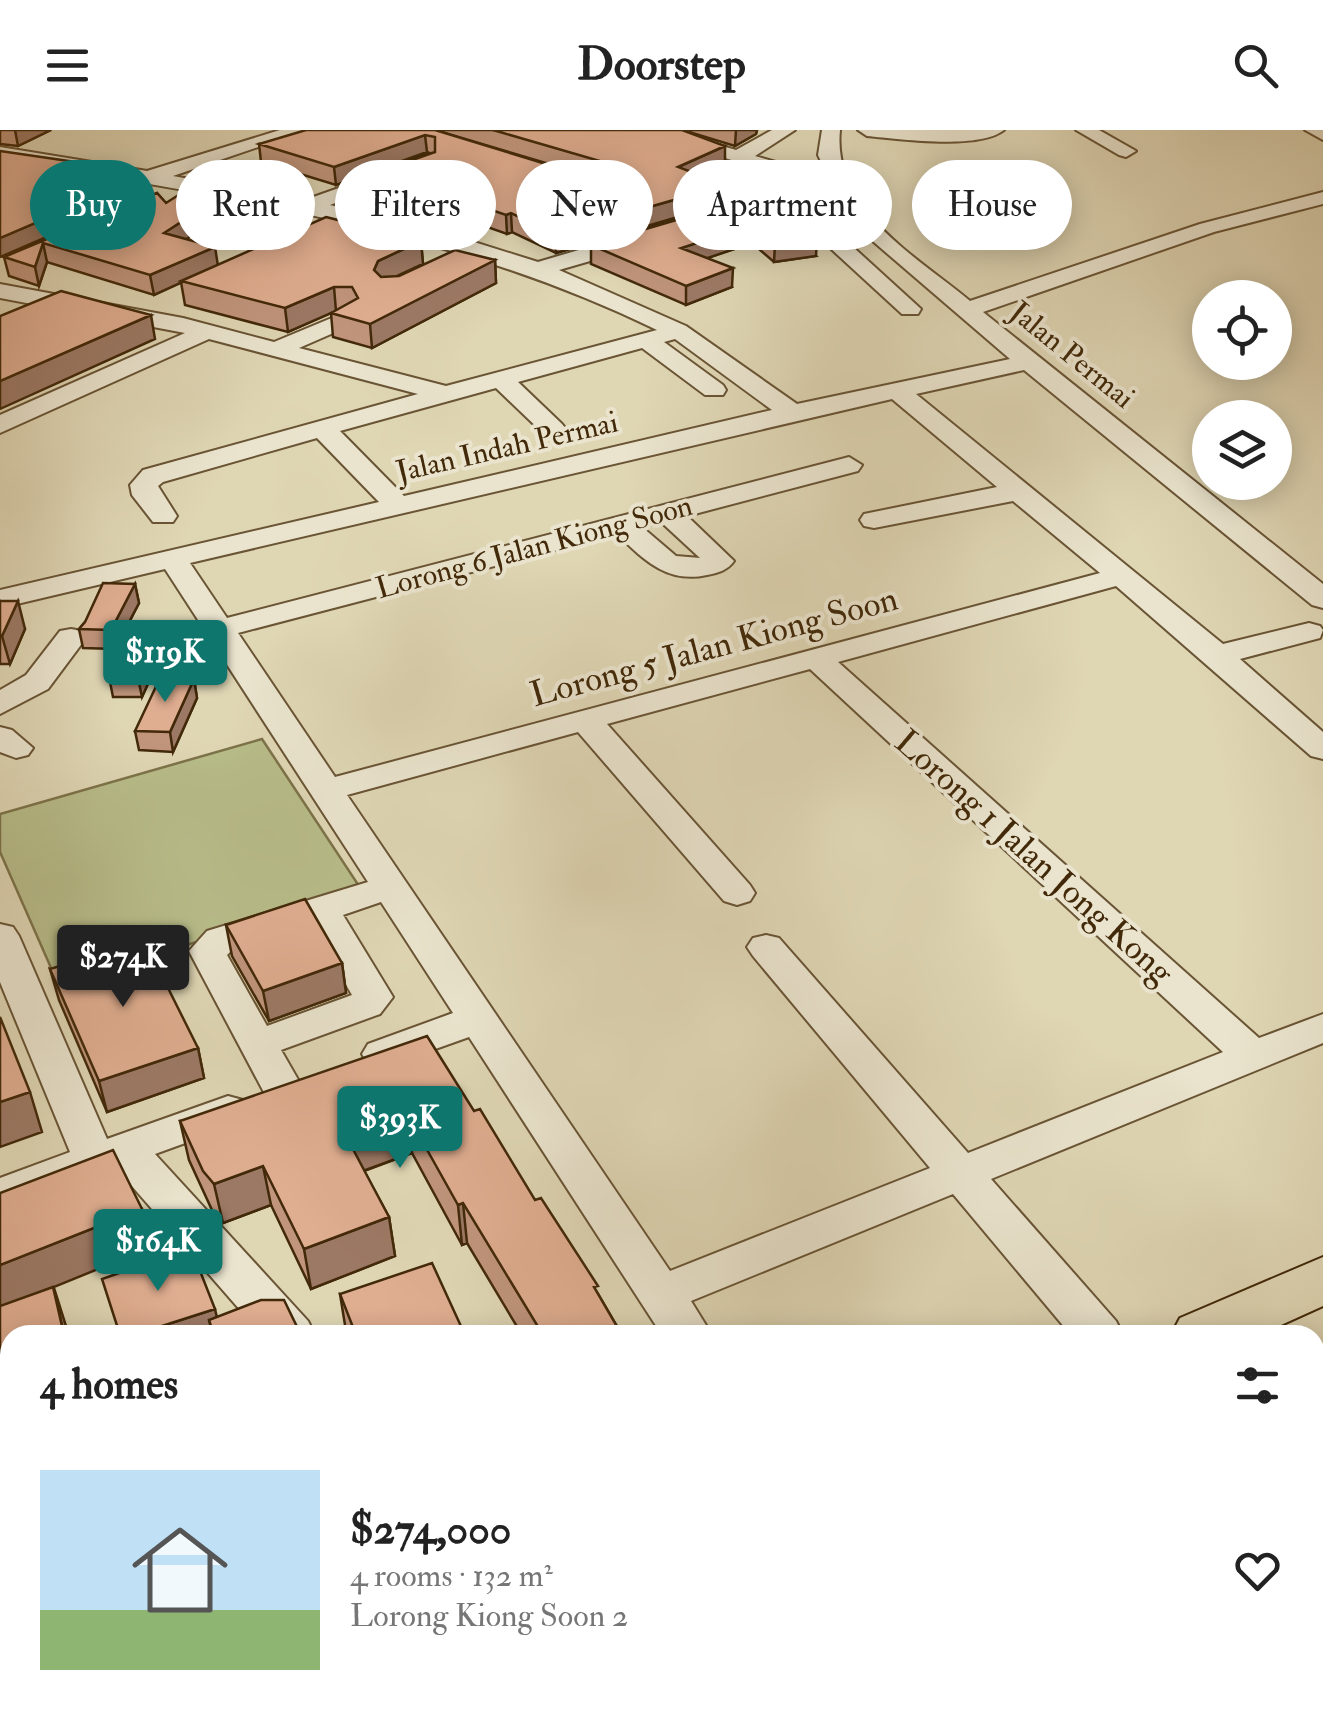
<!DOCTYPE html>
<meta charset="utf-8">
<style>
:root{--surface:#fff;--page:#f6f6f6;--text:#222;--muted:#767676;--accent:#0f766e}
body{margin:0;font-family:"IM FELL Double Pica",serif;background:var(--page);color:var(--text);height:100vh;display:flex;flex-direction:column;font-size:38px;white-space:nowrap}
*{box-sizing:border-box;margin:0}
p{font-size:32px;color:var(--muted)}
.icon{flex:none;width:55px;height:55px;fill:none;stroke:currentColor;stroke-width:2;stroke-linecap:round;stroke-linejoin:round}
.map{position:relative;flex:1;overflow:hidden}
.sheet{position:absolute;left:0px;top:1195px;width:1325px;height:390px;display:flex;flex-direction:column;background:var(--surface);border-radius:30px 30px 0 0;box-shadow:0 5px 25px #0003}
.sheet>*{flex:none}
.guide{position:absolute;left:30px;top:30px;width:1265px;height:90px;display:flex;gap:20px}
.tools{position:absolute;left:1192px;top:150px;display:grid;gap:20px}
.tools a{display:grid;place-items:center;width:100px;height:100px;border-radius:50%;background:var(--surface);box-shadow:0 5px 25px #0003;font-size:50px}
.price{position:absolute;translate:-50% -85px;padding:0 22px;border-radius:10px;background:var(--accent);color:#fff;font-size:32px;line-height:65px;filter:drop-shadow(0 2px 5px #0008)}
.price::after{content:'';position:absolute;left:50%;top:60px;width:30px;height:22px;margin-left:-15px;background:inherit;clip-path:polygon(0 0,100% 0,50% 100%)}
.price.on{background:#222;color:#fff}
ul{padding:0;list-style:none}
li{display:flex;align-items:center;gap:30px;height:250px;padding:0 40px}
li span{display:grid;place-items:center;flex:none;width:280px;height:200px;border-radius:0px;color:#555}
li>.icon{margin-inline-start:auto}
span .icon{width:120px;height:120px;fill:#fffc;stroke-width:1}
li b{font-size:42px}
h2{display:flex;justify-content:space-between;align-items:center;height:120px;padding:0 40px;font-size:42px}
.chip{padding:0 35px;border-radius:45px;background:var(--surface);box-shadow:0 5px 25px #0003;font-size:35px;line-height:90px}
.chip.on{background:var(--accent);color:#fff}
header{display:flex;justify-content:space-between;align-items:center;height:130px;padding:0 40px;background:var(--surface);font-size:45px;font-weight:800}
.map>svg:first-child{display:block}
.green{fill:#b7bc89;stroke:#7c7249;stroke-width:2.5}
.lines{fill:none;stroke-linecap:round;stroke-linejoin:round}
.minor-casing{stroke:#695434;stroke-width:4}
.major-casing{stroke:#422909;stroke-width:4}
.minor{fill:#eae4ce;fill-rule:evenodd}
.major{fill:#dfd6b4;fill-rule:evenodd}
.wall{fill:#c0957c;stroke:#422909;stroke-width:2.5;fill-rule:evenodd}
.shaded-wall{fill:#9c7965;stroke:#422909;stroke-width:2.5}
.building{fill:#dfad90;stroke:#422909;stroke-width:2.5}
.labels{text-anchor:middle;dominant-baseline:central;stroke-width:8;stroke-linejoin:round;paint-order:stroke}
.far-street-label{font-size:30px;fill:#422909;stroke:#eae4ce}
.street-label{font-size:35px;fill:#422909;stroke:#eae4ce}
</style>
<header><svg class="icon" aria-label="menu" viewBox="0 0 24 24"><path d="M4 6h16M4 12h16M4 18h16"/></svg>Doorstep<svg class="icon" aria-label="search" viewBox="0 0 24 24"><circle cx="10" cy="10" r="6"/><path d="M15 15l6 6"/></svg></header>
<div class="map">
<svg width="1323" height="1585" viewBox="0 0 1323 1585">
<rect width="100%" height="100%" fill="#dfd6b4"/>
<filter id="stains"><feTurbulence type="fractalNoise" baseFrequency=".002" numOctaves="4"/><feColorMatrix values="0 0 0 0 .2 0 0 0 0 .09 0 0 0 0 .02 0 0 0 .5 -.17"/></filter>
<radialGradient id="worn" r=".72"><stop offset=".6" stop-color="#630" stop-opacity="0"/><stop offset="1" stop-color="#630" stop-opacity=".3"/></radialGradient>
<path class="green" d="M262,609L361,759L59,856L0,722V684Z"/>
<g class="lines">
<g class="minor-casing">
<path id="minor" d="M280,0H308L173,46L305,70L412,32L422,38L419,42L330,75L439,101L538,132L633,104H649L652,109L649,114L559,140L686,196L797,274L1010,229L847,89L818,25L822,0H840C832,80 916,126 970,171L1200,94L1323,62V74L1214,102L983,182L1323,454V478L1312,475L1024,240L916,264L1223,514L1309,493L1320,496L1323,500L1320,508L1240,529L1323,602V629L1311,626L1116,456L838,532L1259,908L1323,884V913L991,1049L1116,1191L1123,1205H1071L953,1064L691,1171L712,1205H662L469,907L382,938L368,934L362,924L368,914L453,883L381,772L343,785L393,867L380,884L281,920L304,960L298,970L283,975L268,970L189,821L207,801L368,752L165,439L0,478V460L379,372L317,308L163,352L158,356L177,386L173,392H153L132,365L130,355L143,340L418,264L209,209L0,303V285L185,203L0,168V154L183,188L274,212L346,182L354,184L358,189L354,194L299,218L446,256L657,200C447,98 227,67 0,29V17L147,41ZM675,209L772,280L404,366L340,301L496,258L544,304H562L566,299L562,294L518,252L642,218L705,265H723L726,260L723,255L664,212ZM892,269L997,357L864,384L860,390L864,396L874,398L1013,371L1100,443L335,647L238,503L617,404C643,429 667,454 707,445C718,443 728,440 734,431L687,386L858,341L862,335L849,327L227,488L190,433ZM661,392L700,428L676,426L642,397ZM810,539L1223,922L968,1023L779,808L766,805L753,808L747,817L753,826L930,1038L670,1141L347,665L578,602L724,771L737,775L750,771L755,763L750,755L607,594ZM311,795L352,865L267,896L227,825L233,819Z
M638,0H667L736,20L772,0H795L755,26L790,36L808,76L921,179L918,184H902L792,83L775,44Z
M858,0H1004C979,20 899,9 867,6Z
M1076,0H1099L1136,21L1126,27L1119,25Z
M1305,0H1323V10Z
M71,499L82,501L86,508L48,559L0,584V560L26,545L60,501Z
M0,597L12,600L33,618L28,625L16,628L0,622Z
M0,794L13,797L19,806L107,1009L228,966L243,970L249,981L243,992L155,1024L308,1191L315,1205H262L117,1039L0,1082V1048L70,1022L0,852Z
M1323,1235V1275L1315,1278V1238Z
M10,1431V1480L0,1483V1435Z
M560,1575H618L622,1585H564Z"/>
</g>
<g class="major-casing">
<path id="major" d="M1323,1127V1176L1259,1205H1171L1180,1188Z
M325,1575H413L409,1585H320Z"/>
</g>
<use href="#minor" class="minor"/>
<use href="#major" class="major"/>
</g>
<path class="wall" d="M0,0H51L18,16L0,14Z
M435,0H757L756,4L735,16L689,2L725,34L700,45L725,73L556,123L512,102L507,104L414,71L403,75L368,65L366,46L430,23L427,22L336,55L261,32L259,14ZM435,0L613,53H608Z
M235,57L238,75L186,109L218,135L421,111L423,134L396,146L495,130L496,153L372,218L333,207L331,183L332,182L288,202L185,175L181,152L154,165L47,132L39,156L9,146L4,127L157,63L166,73Z
M748,69L816,126L774,132L752,113L707,128L732,157L686,175L591,134V115Z
M135,454L139,473L115,519L83,518L79,499L85,492Z
M0,471L25,499L10,534H0Z
M164,518L142,567H113L109,547Z
M194,549L197,568L173,622L139,620L135,601Z
M226,795L342,833L346,863L269,891L232,826Z
M50,839L198,918L204,948L107,982L59,870Z
M474,981L598,1164L622,1205H522L467,1113L462,1115L412,1023L364,1041L389,1087L395,1126L311,1159L271,1075L223,1093L212,1080L189,1030L180,991Z
M340,1164L465,1205H349L345,1195Z"/>
<path class="shaded-wall" d="M15,0H51L18,16Z
M736,0H757L756,4L735,16Z
M425,5L427,22L336,55L334,37Z
M725,16V34L677,55L678,37Z
M143,47L146,64L0,127V108Z
M412,53L414,71L403,75L401,57Z
M726,55L725,73L556,123L555,104Z
M235,57L238,75L167,122L164,103Z
M511,83L512,102L507,104L506,85Z
M753,95L752,113L681,137V118Z
M817,108L816,126L774,132L775,114Z
M421,111L423,134L380,154L374,140L378,131Z
M43,113L47,132L39,156L35,137Z
M215,117L218,136L154,165L150,145Z
M495,130L496,153L372,218L370,194Z
M733,138L732,157L686,175V156Z
M334,157L336,181L288,202L285,178Z
M151,185L155,209L0,279V251Z
M135,454L139,473L115,519L111,500Z
M18,471L25,499L10,534L2,506Z
M160,499L164,518L142,567L138,548Z
M194,549L197,568L173,622L170,602Z
M342,833L346,863L269,891L263,861Z
M198,918L204,948L107,982L99,951Z
M30,962L42,1002L0,1017V972Z
M407,984L412,1023L352,1045L346,1006Z
M263,1036L271,1075L223,1093L214,1054Z
M463,1073L467,1113L462,1115L458,1075Z
M142,1079L152,1117L0,1179V1135Z
M389,1087L395,1126L311,1159L304,1119Z
M54,1158L66,1196L68,1205H64Z
M215,1179L221,1205L209,1190L213,1205H134Z
M10,1237V1280L0,1283V1240Z
M10,1381V1417L0,1422V1386Z
M10,1559V1575H42L46,1585H0V1564Z
M101,1575H191L171,1585H80Z"/>
<path class="building" d="M306,0H435L608,53H623L630,46L624,38L493,0H682L725,16L678,37L726,55L555,104L511,83L506,85L412,53L401,57L366,46L435,22V7L425,5L334,37L259,14Z
M0,21L137,41L143,47L0,108Z
M199,52L235,57L164,103L215,117L150,145L43,113L35,137L4,127L157,63L166,73Z
M748,69L778,71L817,108L775,114L753,95L681,118L733,138L686,156L591,115Z
M326,87L421,111L378,131L374,140L381,147L399,146L455,120L495,130L370,194L331,183L358,168L352,157H334L285,178L181,151Z
M61,161L151,185L0,251V186Z
M103,453L135,454L111,500L79,499L85,492Z
M0,471H18L2,506H0Z
M132,498L160,499L138,548L109,547Z
M160,548L194,549L170,602L135,601Z
M305,769L342,833L263,861L226,795Z
M144,810L198,918L99,951L50,839Z
M0,887L30,962L0,972Z
M427,906L474,981L480,979L535,1070L541,1068L598,1156L594,1157L622,1205H543L463,1073L458,1075L407,984L346,1006L389,1087L304,1119L263,1036L214,1054L203,1041L180,991Z
M113,1020L142,1079L0,1135V1063Z
M191,1118L215,1179L134,1205H120L102,1149Z
M432,1133L465,1205H356L340,1164Z
M53,1157L64,1205H10V1237L0,1240V1176Z
M261,1170H284L301,1205H193L211,1196L209,1190Z
M10,1299V1381L0,1386V1303Z
M0,1497L10,1514V1559L0,1564Z
M60,1575H101L80,1585H64Z"/>
<g class="labels">
<g class="far-street-label">
<text transform="translate(1072 225) rotate(39)">Jalan Permai</text>
<text transform="translate(507 317) rotate(-13)">Jalan Indah Permai</text>
<text transform="translate(534 417) rotate(-15)">Lorong 6 Jalan Kiong Soon</text>
</g>
<g class="street-label">
<text transform="translate(714 517) rotate(-15)">Lorong 5 Jalan Kiong Soon</text>
<text transform="translate(1034 727) rotate(42)">Lorong 1 Jalan Jong Kong</text>
</g>
</g>
<rect width="100%" height="100%" filter="url(#stains)"/>
<rect width="100%" height="100%" fill="url(#worn)"/>
</svg>
<div class="tools">
<a><svg class="icon" aria-label="locate" viewBox="0 0 24 24"><circle cx="12" cy="12" r="6"/><path d="M12 2v4M12 18v4M2 12h4M18 12h4"/></svg></a>
<a><svg class="icon" aria-label="layers" viewBox="0 0 24 24"><path d="M12 4l9 5-9 5-9-5zM3 14l9 5 9-5"/></svg></a>
</div>
<b class="price" style="left:165px;top:575px">$119K</b>
<b class="price on" style="left:123px;top:880px">$274K</b>
<b class="price" style="left:400px;top:1041px">$393K</b>
<b class="price" style="left:158px;top:1164px">$164K</b>
<div class="guide">
<a class="chip on">Buy</a>
<a class="chip">Rent</a>
<a class="chip">Filters</a>
<a class="chip">New</a>
<a class="chip">Apartment</a>
<a class="chip">House</a>
</div>
<section class="sheet">
<h2>4 homes<svg class="icon" aria-label="filters" viewBox="0 0 24 24"><path d="M4 7h16M4 17h16"/><circle cx="9" cy="7" r="2"/><circle cx="15" cy="17" r="2"/></svg></h2>
<ul>
<li><span style="background:linear-gradient(#bfe0f5 70%,#8fb573 0)"><svg class="icon" aria-label="home" viewBox="0 0 24 24"><path d="M3 11l9-7 9 7M6 9v11h12V9"/></svg></span><div><b>$274,000</b><p>4 rooms · 132 m²</p><p>Lorong Kiong Soon 2</p></div><svg class="icon" aria-label="heart" viewBox="0 0 24 24"><path d="M12 20l-8-8c-3-5 5-10 8-4 3-6 11-1 8 4z"/></svg></li>
</ul>
</section>
</div>
